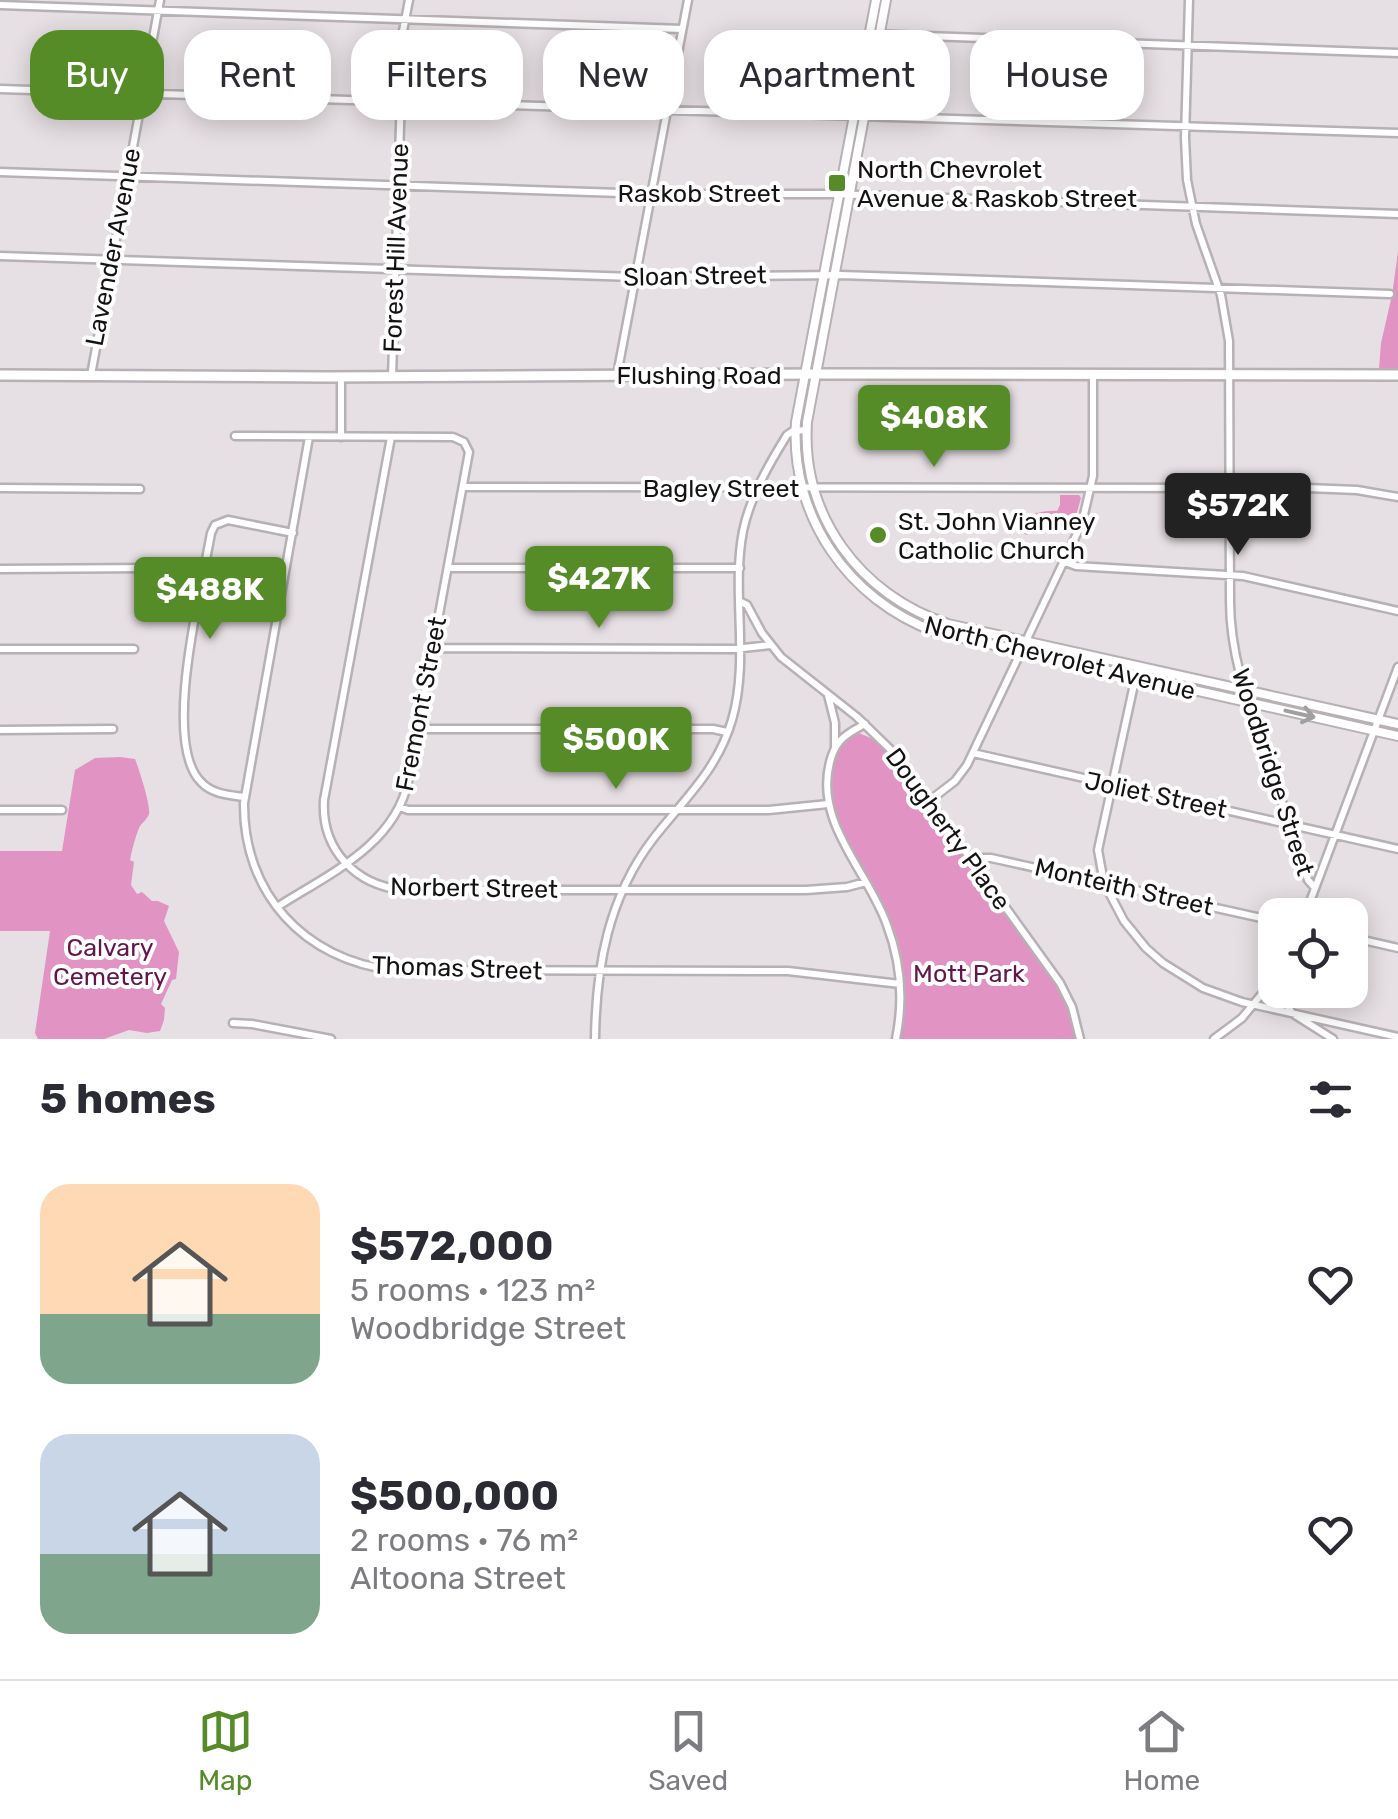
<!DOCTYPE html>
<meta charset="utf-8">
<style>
:root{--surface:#fff;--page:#f7f7f7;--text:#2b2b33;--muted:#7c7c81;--line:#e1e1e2;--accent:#568c27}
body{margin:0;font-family:Rubik,sans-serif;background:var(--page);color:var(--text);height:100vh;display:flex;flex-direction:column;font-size:38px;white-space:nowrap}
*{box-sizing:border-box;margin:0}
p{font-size:32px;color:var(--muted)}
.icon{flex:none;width:55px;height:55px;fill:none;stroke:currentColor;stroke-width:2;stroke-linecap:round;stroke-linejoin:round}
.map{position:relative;height:1039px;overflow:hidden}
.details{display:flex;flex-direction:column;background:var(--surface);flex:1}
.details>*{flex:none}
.banner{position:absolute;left:30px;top:30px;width:1340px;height:90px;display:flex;gap:20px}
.buttons{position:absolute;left:1258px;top:898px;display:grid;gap:20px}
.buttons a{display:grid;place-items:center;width:110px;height:110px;border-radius:20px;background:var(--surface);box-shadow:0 5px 25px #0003;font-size:50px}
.price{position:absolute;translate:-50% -85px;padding:0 22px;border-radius:10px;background:var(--accent);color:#fff;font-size:32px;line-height:65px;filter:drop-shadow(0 2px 5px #0008)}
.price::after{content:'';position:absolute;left:50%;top:60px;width:30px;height:22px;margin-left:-15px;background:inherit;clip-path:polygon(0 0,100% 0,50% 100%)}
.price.current{background:#222;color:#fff}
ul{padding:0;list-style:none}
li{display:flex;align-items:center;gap:30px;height:250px;padding:0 40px}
li span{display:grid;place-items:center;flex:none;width:280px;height:200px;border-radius:30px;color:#555}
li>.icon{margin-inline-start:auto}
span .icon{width:120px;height:120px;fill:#fffc;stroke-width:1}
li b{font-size:42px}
h2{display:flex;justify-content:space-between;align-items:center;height:120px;padding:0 40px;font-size:42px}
.tag{padding:0 35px;border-radius:30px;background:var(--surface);box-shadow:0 5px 25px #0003;font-size:35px;line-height:90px}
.tag.current{background:var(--accent);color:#fff}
.menu{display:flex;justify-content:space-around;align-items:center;height:140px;border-top:2px solid var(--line);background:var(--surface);font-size:28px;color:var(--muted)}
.menu a{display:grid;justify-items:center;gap:5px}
.menu .current{color:var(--accent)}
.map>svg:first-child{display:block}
.green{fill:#e194c3}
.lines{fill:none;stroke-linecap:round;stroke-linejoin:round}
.minor-casing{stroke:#b7b0b4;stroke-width:11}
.tertiary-casing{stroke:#b7b0b4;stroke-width:12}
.secondary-casing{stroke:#b7b0b4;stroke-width:14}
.minor{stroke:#fff;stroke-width:6}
.tertiary{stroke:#fff;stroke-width:8}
.secondary{stroke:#fff;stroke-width:9}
.oneway{stroke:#a1a0a1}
.poi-dot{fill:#568c27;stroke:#fff;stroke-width:4}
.labels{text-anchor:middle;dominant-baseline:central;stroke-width:8;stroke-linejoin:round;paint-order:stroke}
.poi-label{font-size:25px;fill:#141213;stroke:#fff;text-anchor:start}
.street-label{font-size:25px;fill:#141213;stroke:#fff}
.park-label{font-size:25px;fill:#63164c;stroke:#fff}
</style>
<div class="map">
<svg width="1398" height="1039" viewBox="0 0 1398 1039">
<rect width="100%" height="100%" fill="#e6dfe3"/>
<path class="green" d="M1398,252V369H1379L1381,343L1392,295Z
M1060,495H1079L1081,498L1073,526L1050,527L1037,521L1027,535L1016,530L1021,518C1031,514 1047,510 1057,511L1060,505Z
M859,733L875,740L888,752L1037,957C1055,982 1072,1007 1076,1039H900C907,1004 907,966 895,932C874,876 819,824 835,761C838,747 846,738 859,733Z
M120,757L135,759C139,769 151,806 149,814C147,820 141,823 139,828C135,838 132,849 130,860L134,862L131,885L137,894L142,892L152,901H158L169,906L164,921L179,952L176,979L172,980L161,1004L165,1008L164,1020L160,1031L147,1033L129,1030L104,1039H38L35,1033L50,931H0V851H62L75,770L95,758Z"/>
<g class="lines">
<g class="minor-casing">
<path id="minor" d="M1189,0L1185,138L1187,180L1196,224L1221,295L1229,341L1230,601C1230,652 1246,698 1263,746C1278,791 1294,835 1308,880L1315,888
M0,5L682,29
M870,34L1398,53
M0,89L1398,133
M0,172L650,194H831L1398,214
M0,256L634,277L841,275L1390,294
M91,375L160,0
M617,375L688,0
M341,377V437
M392,377L403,31L409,0
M235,436L453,437L464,442L469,452L408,782C394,846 327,875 277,907
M309,437L244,803C243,893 304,960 393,970L788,971L900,984
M391,437L324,800C321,849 355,885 403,890H806L847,887L866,882
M464,487L1307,488L1357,490L1398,497
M0,488L140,489
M1065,562L1076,566L1243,576L1398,611
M448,568H740
M0,569L151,568
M741,602L747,605L762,633L781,657L857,717L896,755L1060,983L1072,1007L1080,1039
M433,648L734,649L770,645
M0,649H134
M1138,666L1098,850L1104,883L1124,921L1146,948L1163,963L1203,988L1242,1002L1398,1037
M828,695L835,723V747
M865,724C856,729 847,733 840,741C834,748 832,754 830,762C814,823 868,871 887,925C901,962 904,1000 896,1039
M418,729H713L727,732
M0,730L113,729
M973,753L1398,849
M244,797C229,795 212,794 201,782C161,742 202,587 211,533L215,525L228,520L293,533
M929,801L955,781L967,765L1082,523L1093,476V375
M400,807L408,810H769L828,804
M0,810H62
M973,862L981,858H991L1275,921
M1305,915L1398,667
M1350,937L1398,948
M1278,990L1292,1013L1333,1039
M233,1023L252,1024L331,1039
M595,1039C596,967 608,898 653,839C684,799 717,771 732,720C750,658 731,593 743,531C750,497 769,464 787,435L793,431L807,430
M1214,1039L1242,1018L1275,978"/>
</g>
<g class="tertiary-casing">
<path id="tertiary" d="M876,0L796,422C790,516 848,600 936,632L1398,736
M886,0L807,422C801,516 860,595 948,624L1398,724"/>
</g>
<g class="secondary-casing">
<path id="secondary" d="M0,375L328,377L822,374L1398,375"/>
</g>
<use href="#minor" class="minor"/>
<use href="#tertiary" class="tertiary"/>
<use href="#secondary" class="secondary"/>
</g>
<defs><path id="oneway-shaft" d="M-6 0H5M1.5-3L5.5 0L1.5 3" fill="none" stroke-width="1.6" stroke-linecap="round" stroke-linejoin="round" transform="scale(2.5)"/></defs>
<use class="oneway" href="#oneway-shaft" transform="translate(1300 714) rotate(13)"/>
<g class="poi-dot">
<rect x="827" y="173" width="20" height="20" rx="5"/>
<circle cx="878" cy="535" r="10"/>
</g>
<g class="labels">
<g class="poi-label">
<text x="857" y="169">North Chevrolet<tspan x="857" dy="29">Avenue &amp; Raskob Street</tspan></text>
<text x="898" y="521">St. John Vianney<tspan x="898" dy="29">Catholic Church</tspan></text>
</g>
<g class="street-label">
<text x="699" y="193">Raskob Street</text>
<text transform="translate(113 247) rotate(-79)">Lavender Avenue</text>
<text transform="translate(396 248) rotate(-88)">Forest Hill Avenue</text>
<text transform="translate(695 276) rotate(-1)">Sloan Street</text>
<text x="699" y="375">Flushing Road</text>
<text x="721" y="488">Bagley Street</text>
<text transform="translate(1060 658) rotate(14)">North Chevrolet Avenue</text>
<text transform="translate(421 704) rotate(-79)">Fremont Street</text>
<text transform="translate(1273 772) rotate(72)">Woodbridge Street</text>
<text transform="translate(1156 795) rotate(12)">Joliet Street</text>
<text transform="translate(948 829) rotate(54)">Dougherty Place</text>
<text transform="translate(1124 887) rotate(13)">Monteith Street</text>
<text transform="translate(474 888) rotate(1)">Norbert Street</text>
<text transform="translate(457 968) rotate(2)">Thomas Street</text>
</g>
<g class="park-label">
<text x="110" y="947">Calvary<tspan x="110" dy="29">Cemetery</tspan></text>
<text x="969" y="973">Mott Park</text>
</g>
</g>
</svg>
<div class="buttons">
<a><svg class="icon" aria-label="locate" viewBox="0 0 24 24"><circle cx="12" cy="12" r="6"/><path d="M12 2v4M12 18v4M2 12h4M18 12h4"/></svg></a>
</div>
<b class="price" style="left:934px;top:470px">$408K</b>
<b class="price current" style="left:1238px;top:558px">$572K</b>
<b class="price" style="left:599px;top:631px">$427K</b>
<b class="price" style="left:210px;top:642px">$488K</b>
<b class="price" style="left:616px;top:792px">$500K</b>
<div class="banner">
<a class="tag current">Buy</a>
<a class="tag">Rent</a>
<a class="tag">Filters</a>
<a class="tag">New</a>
<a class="tag">Apartment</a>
<a class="tag">House</a>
</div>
</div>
<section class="details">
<h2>5 homes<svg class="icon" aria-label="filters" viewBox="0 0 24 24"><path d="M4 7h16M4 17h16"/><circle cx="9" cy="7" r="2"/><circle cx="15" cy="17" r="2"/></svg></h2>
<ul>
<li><span style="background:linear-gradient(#ffd9b3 65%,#7fa58c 0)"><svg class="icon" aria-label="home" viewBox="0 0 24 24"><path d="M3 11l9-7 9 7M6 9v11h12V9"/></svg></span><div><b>$572,000</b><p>5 rooms · 123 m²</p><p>Woodbridge Street</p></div><svg class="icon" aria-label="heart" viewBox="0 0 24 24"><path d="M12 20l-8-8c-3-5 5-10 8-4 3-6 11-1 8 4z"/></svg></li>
<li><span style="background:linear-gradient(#c9d6e8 60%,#7fa58c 0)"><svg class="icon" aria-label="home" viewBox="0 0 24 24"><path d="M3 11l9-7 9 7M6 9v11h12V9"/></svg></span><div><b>$500,000</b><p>2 rooms · 76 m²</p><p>Altoona Street</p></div><svg class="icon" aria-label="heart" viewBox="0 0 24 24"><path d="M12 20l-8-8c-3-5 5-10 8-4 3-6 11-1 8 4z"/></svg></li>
</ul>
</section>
<nav class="menu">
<a class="current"><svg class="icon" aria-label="map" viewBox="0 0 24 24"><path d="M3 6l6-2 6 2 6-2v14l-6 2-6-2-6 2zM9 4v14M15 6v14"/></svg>Map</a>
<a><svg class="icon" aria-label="saved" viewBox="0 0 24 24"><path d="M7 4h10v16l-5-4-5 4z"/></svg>Saved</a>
<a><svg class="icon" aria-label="home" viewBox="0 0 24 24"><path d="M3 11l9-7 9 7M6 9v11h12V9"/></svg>Home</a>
</nav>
